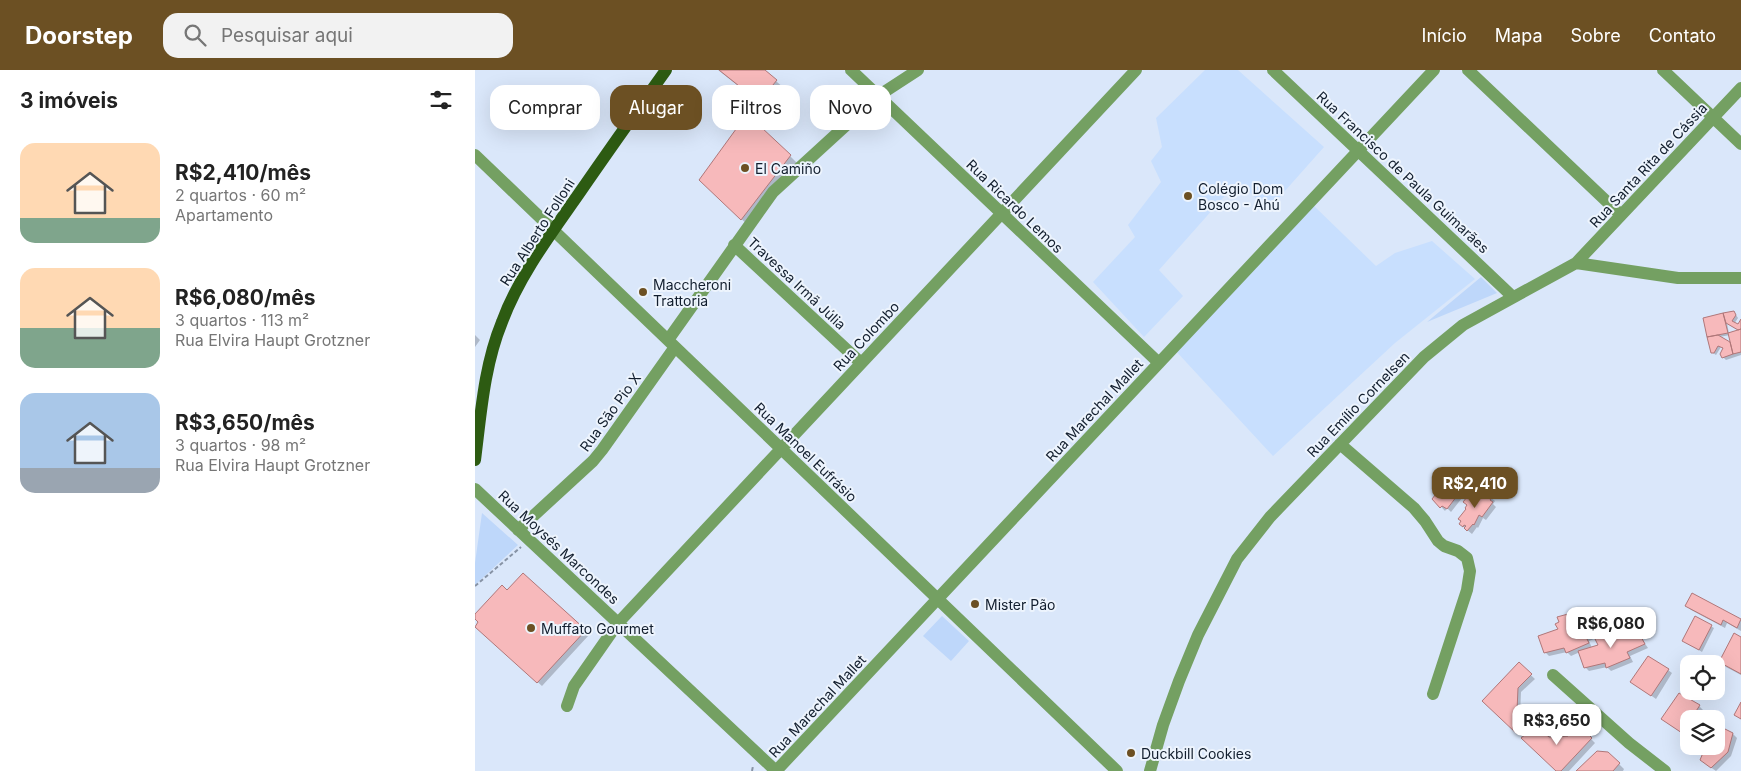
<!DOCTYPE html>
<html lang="pt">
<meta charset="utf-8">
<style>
:root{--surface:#fff;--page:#f2f2f2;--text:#222;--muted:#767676;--accent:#6c5023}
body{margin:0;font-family:Inter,sans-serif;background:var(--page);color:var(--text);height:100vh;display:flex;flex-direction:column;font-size:19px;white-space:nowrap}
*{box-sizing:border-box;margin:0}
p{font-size:16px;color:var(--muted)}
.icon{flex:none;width:28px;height:28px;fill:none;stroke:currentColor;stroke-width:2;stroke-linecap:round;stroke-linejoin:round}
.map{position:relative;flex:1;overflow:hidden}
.details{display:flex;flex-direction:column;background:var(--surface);width:475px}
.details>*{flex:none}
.banner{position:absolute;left:15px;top:15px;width:475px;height:45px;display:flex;gap:10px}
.tools{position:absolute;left:1205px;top:585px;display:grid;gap:10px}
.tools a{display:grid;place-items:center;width:45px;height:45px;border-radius:10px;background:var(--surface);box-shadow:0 5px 20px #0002;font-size:25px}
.price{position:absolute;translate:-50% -42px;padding:0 11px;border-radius:10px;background:#fff;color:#222;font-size:16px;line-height:32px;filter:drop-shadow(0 1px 2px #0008)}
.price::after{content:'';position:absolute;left:50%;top:30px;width:15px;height:11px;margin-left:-8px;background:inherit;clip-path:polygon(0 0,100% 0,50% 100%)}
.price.active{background:var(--accent);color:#fff}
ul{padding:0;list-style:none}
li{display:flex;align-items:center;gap:15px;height:125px;padding:0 20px}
li span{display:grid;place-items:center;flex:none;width:140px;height:100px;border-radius:15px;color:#555}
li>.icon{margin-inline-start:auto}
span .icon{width:60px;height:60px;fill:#fffc;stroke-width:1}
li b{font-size:21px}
h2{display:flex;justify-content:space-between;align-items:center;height:60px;padding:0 20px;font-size:21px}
.pill{padding:0 18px;border-radius:15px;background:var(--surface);box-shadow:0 5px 20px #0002;font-size:18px;line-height:45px}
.pill.active{background:var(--accent);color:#fff}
header{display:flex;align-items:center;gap:30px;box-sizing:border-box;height:70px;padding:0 25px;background:var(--accent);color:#fff}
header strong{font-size:24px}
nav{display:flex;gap:28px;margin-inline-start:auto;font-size:18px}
.search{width:350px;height:45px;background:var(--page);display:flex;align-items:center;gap:12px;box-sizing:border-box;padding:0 18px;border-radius:15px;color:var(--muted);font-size:19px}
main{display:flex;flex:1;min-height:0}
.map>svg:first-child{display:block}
.built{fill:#c8dffe}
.green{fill:#bed7fa}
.shadow{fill:#0003;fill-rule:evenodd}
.building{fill:#f7b9bb;stroke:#b07779}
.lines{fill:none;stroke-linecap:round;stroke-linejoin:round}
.path{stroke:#8793a5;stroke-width:2;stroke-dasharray:4 2.5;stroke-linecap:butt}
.minor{stroke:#74a062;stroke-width:12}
.major{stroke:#2d5b12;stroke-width:12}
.poi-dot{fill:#6c5023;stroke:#edf4fd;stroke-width:2}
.labels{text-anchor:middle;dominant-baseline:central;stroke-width:4;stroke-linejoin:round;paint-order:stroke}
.street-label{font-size:14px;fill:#121e2e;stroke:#edf4fd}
.poi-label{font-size:14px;fill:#121e2e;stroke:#edf4fd;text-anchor:start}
</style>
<header>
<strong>Doorstep</strong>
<div class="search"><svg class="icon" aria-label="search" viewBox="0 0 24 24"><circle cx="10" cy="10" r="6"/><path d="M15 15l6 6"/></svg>Pesquisar aqui</div>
<nav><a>Início</a><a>Mapa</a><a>Sobre</a><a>Contato</a></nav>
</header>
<main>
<section class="details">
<h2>3 imóveis<svg class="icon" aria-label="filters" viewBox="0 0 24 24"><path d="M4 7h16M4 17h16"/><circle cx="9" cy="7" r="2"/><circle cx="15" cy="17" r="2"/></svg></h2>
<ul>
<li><span style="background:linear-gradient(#ffd9b3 75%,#7fa58c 0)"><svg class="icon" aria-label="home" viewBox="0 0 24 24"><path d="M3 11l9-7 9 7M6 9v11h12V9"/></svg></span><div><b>R$2,410/mês</b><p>2 quartos · 60 m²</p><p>Apartamento</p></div></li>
<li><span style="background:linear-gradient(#ffd9b3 60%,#7fa58c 0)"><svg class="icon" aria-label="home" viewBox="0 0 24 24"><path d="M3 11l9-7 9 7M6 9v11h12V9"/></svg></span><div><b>R$6,080/mês</b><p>3 quartos · 113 m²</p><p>Rua Elvira Haupt Grotzner</p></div></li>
<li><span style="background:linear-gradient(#a9c7e8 75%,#9aa5b1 0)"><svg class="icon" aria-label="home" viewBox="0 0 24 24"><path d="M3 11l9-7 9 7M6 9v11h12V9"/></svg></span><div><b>R$3,650/mês</b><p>3 quartos · 98 m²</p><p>Rua Elvira Haupt Grotzner</p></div></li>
</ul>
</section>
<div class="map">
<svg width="1266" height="701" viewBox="0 0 1266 701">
<rect width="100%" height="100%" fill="#dae7fa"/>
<path class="built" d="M730,0H763L849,77L793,140L763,111L684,200L708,226L669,267L618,212L660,167L653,155L686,112L676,91L687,77L681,48Z
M838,135L901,196L920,183L957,171L1000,209L920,273L798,386L699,279Z"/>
<path class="green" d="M1006,207L1022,223L952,252Z
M7,443L43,475L0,515V493Z
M467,546L494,571L476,591L448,566Z"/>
<path class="shadow" d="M243,0H288L309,18L293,39Z
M315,86L323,94L275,157L233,118Z
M1259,242L1263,248L1259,254L1263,256L1266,251V285L1251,290L1248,287L1249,279L1246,277L1241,285L1238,283L1229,249ZM1252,253L1265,261L1254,264ZM1255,265L1257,275L1244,267Z
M0,265L5,270L0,277Z
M983,401L998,414L976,442L972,438L970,441L959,429L972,421L980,410Z
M1005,426L1016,428L1020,431L1018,434L1021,437L1011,450L1008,448L1003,458L1002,457L997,464L985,454L993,439V436L989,432H996Z
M48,504L114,565L67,616L1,556L5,552L0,546L32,522Z
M1217,525L1266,550V561L1252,553L1250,558L1216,540L1212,536Z
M1120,544L1131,561H1133L1137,565L1142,563L1144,566L1160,559L1173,578L1155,586L1158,592L1136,601L1132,597L1114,601L1110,597L1105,582L1096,586L1092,582L1074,586L1070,582L1093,545L1097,550L1101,548L1104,551ZM1121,568L1125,576L1117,578L1114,571Z
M1221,548L1239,558L1227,582L1209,571Z
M1266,569V605L1251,597L1246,592Z
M1044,594L1060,609L1046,622L1045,646L1057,656L1047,667L1009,630Z
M1193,600L1197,603L1181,629L1157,612Z
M1224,636L1228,640L1222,649H1214V662L1212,666L1187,649Z
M1104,657L1120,673L1094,701H1083L1073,669L1094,667Z
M1243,657L1258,664L1262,668L1256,686L1241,701L1231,694V679L1225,676H1241V659Z
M1144,694L1149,699L1148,701H1103Z"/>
<path class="building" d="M244,0H290L302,10L284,32Z
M272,44L316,85L266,150L224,110Z
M1259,241L1261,245L1257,251L1263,254L1266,249V259L1263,260L1251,253L1248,243Z
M1248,243L1253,263L1232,267L1228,248Z
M1266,259V282L1258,284L1253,263Z
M1243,265L1255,272L1258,284L1247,288L1245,284L1248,278L1243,276L1239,283H1236L1232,267Z
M982,399L995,409L972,439L967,436L965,438L957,429L967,416L971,419L979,410L976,407Z
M999,420L1005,424L1007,421L1011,424L1012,423L1017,427L1015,430L1018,432L1007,447L1004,445L999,455L998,454L992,461L989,458L991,456L989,455L988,457L984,454L986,451L983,449L991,439L990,438L992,435L988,432L992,427L996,430L997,428L994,426Z
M48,503L111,560L62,613L0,557L3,552L0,549V544L27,515L32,520Z
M1217,523L1266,549L1262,558L1248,550L1246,555L1210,536Z
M1120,543L1129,559L1111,567L1114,573L1091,583L1089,578L1069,583L1063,566L1083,559L1080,554L1084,552L1082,547L1093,544L1094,550L1101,547L1103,550Z
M1220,546L1237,555L1224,580L1207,571Z
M1161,558L1170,574L1152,582L1155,588L1131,598L1130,593L1109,598L1103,581L1123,575L1120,569L1125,567L1123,564L1133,559L1135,565L1142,562L1143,565Z
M1259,563L1266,567V604L1244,592Z
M1173,586L1194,599L1176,626L1155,612Z
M1044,592L1057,604L1043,618L1042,641L1054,652L1042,664L1007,631Z
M1204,623L1225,635L1216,649H1214V653L1207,663L1186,649Z
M1266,632V649L1259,645Z
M1104,655L1117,668L1086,701H1081L1046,668L1061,656L1074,667L1093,666Z
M1242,655L1258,663L1253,682L1236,698L1225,690L1230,678L1226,676H1241Z
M1122,681L1133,682L1145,693L1138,701H1101Z"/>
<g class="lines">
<path class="path" d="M0,516L46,477
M277,701L278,696"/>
<path class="minor" d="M376,0L684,293
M798,0L1038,227
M993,0L1146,145
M1188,0L1266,74
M0,85L642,701
M259,175L386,293
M1101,193L1266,18
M193,270L298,122L403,26L443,0
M865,374L939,438L950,451L963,471L969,476L983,481L992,488L995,501L992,520L958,624
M0,419L301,701
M43,460L118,391L127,380L200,277
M1078,605L1154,673L1190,701
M92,636L99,616L143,553L661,0
M301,701L959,0
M675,701L688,655L704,611L723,565L762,489L795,447L949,287L988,255L1101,193L1203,208H1266"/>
<path class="major" d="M0,390C6,343 9,296 27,252C44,206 75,165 103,125C132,83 161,42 191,0"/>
</g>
<g class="poi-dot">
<circle cx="270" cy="98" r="5"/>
<circle cx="713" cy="126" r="5"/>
<circle cx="168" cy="222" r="5"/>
<circle cx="500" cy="534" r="5"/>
<circle cx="56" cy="558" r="5"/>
<circle cx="656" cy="683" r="5"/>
</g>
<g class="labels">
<g class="street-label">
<text transform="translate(1173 95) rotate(-47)">Rua Santa Rita de Cássia</text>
<text transform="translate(928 102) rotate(43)">Rua Francisco de Paula Guimarães</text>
<text transform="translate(540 136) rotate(44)">Rua Ricardo Lemos</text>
<text transform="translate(62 162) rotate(-57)">Rua Alberto Folloni</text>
<text transform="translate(322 213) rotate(43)">Travessa Irmã Júlia</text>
<text transform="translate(391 266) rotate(-47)">Rua Colombo</text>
<text transform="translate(883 334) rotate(-46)">Rua Emílio Cornelsen</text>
<text transform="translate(619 340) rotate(-47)">Rua Marechal Mallet</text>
<text transform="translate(135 342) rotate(-54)">Rua São Pio X</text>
<text transform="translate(331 382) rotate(44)">Rua Manoel Eufrásio</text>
<text transform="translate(84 477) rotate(43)">Rua Moysés Marcondes</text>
<text transform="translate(342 636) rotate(-47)">Rua Marechal Mallet</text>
</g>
<g class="poi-label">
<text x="280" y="98">El Camiño</text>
<text x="723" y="118">Colégio Dom<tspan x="723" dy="16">Bosco - Ahú</tspan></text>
<text x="178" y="214">Maccheroni<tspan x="178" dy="16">Trattoria</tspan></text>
<text x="510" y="534">Mister Pão</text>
<text x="66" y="558">Muffato Gourmet</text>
<text x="666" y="683">Duckbill Cookies</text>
</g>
</g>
</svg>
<div class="tools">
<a><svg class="icon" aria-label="locate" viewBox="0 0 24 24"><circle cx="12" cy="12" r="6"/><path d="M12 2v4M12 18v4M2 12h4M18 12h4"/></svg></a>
<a><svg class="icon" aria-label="layers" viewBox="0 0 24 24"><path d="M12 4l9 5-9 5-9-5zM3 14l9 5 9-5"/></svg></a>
</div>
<b class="price active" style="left:1000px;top:439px">R$2,410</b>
<b class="price" style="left:1136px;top:579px">R$6,080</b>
<b class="price" style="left:1082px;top:676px">R$3,650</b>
<div class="banner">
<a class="pill">Comprar</a>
<a class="pill active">Alugar</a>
<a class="pill">Filtros</a>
<a class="pill">Novo</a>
</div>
</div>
</main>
